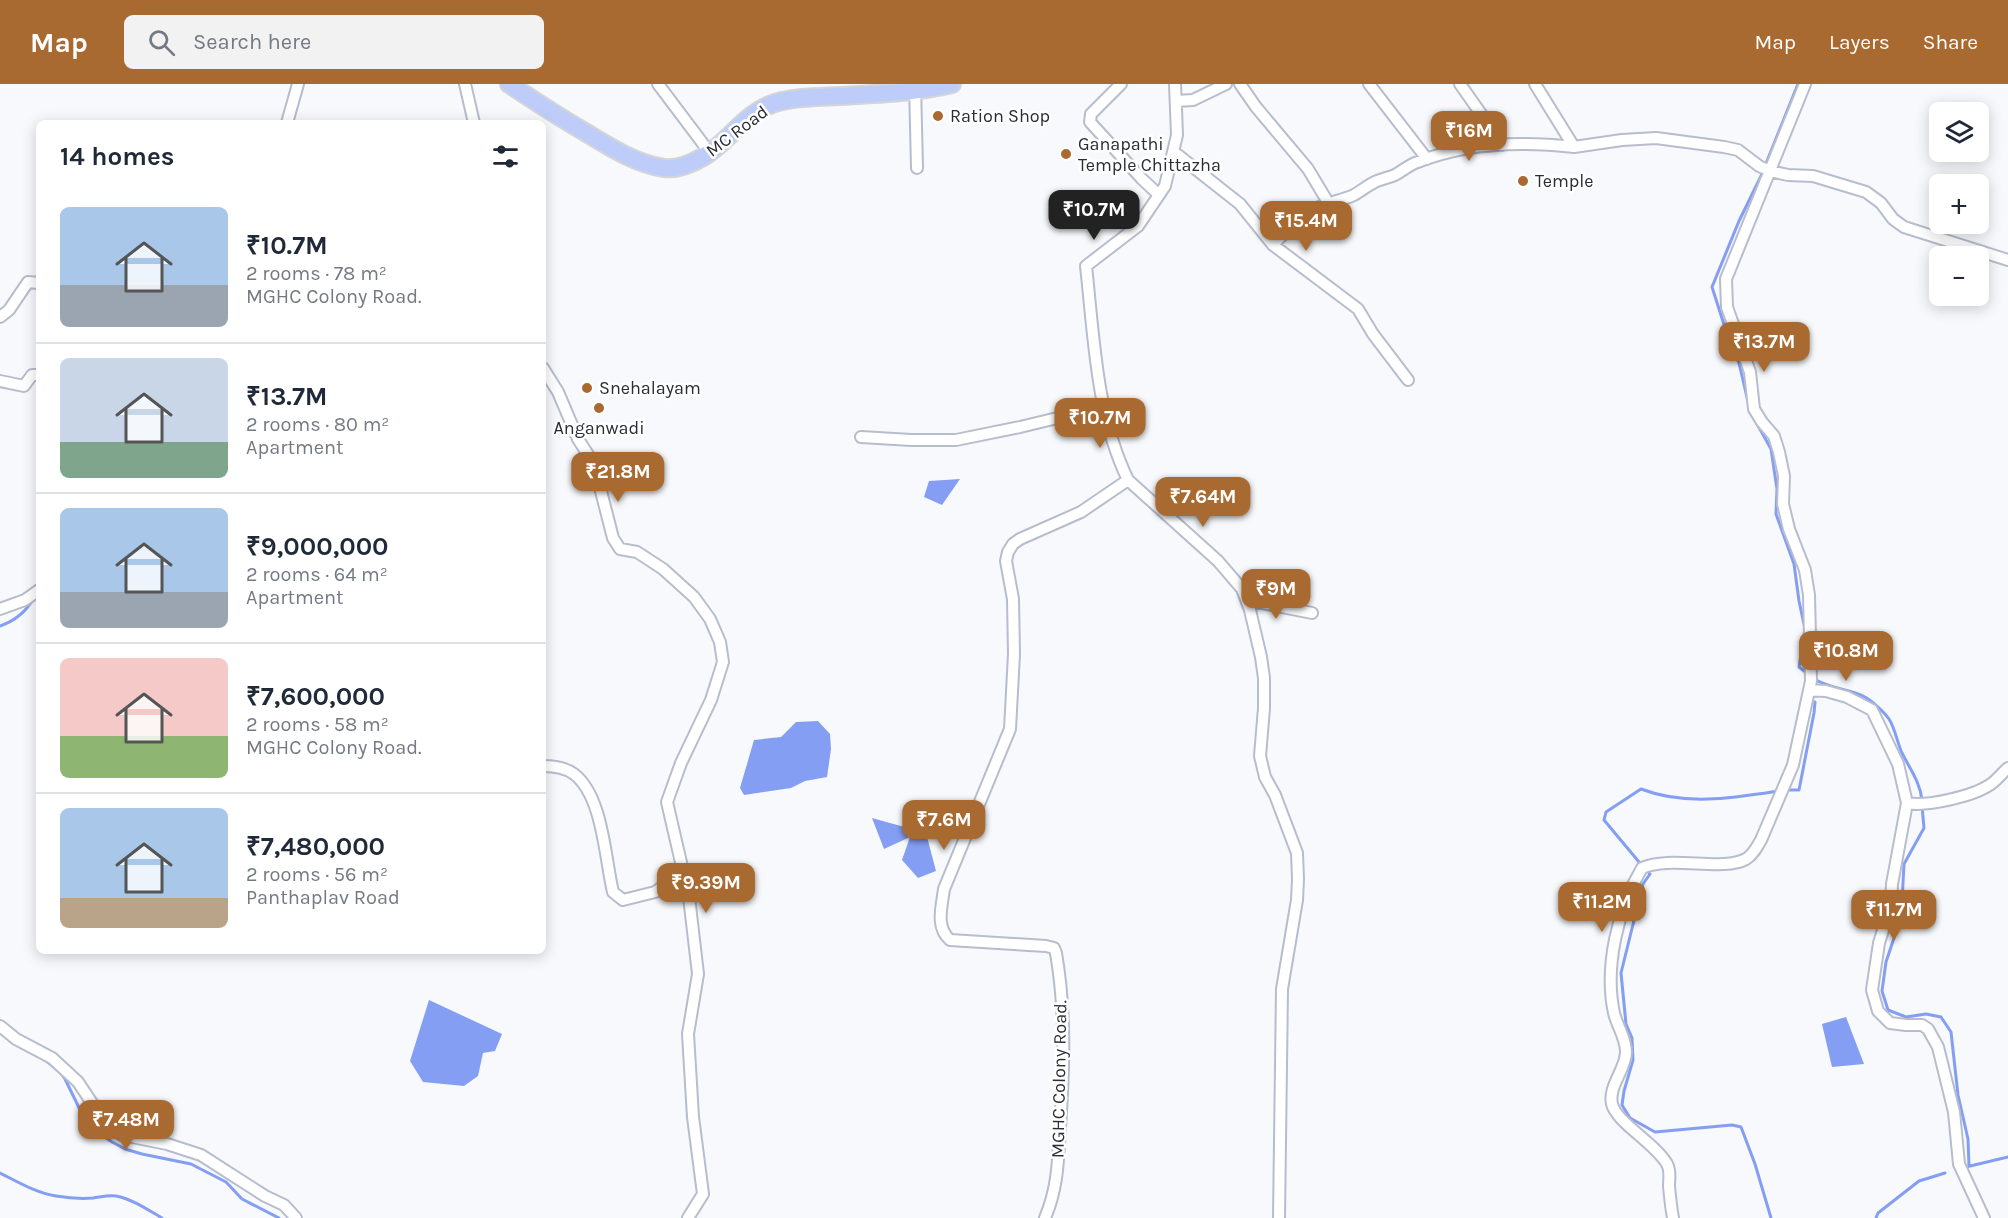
<!DOCTYPE html>
<meta charset="utf-8">
<style>
:root{--surface:#fff;--page:#f2f2f3;--text:#1f2937;--muted:#747a83;--line:#e0e1e3;--accent:#a96a31}
body{margin:0;font-family:Karla,sans-serif;background:var(--page);color:var(--text);height:100vh;display:flex;flex-direction:column;font-size:22px;white-space:nowrap}
*{box-sizing:border-box;margin:0}
p{font-size:20px;color:var(--muted)}
.icon{flex:none;width:33px;height:33px;fill:none;stroke:currentColor;stroke-width:2;stroke-linecap:round;stroke-linejoin:round}
.map{position:relative;flex:1;overflow:hidden}
.drawer{position:absolute;left:36px;top:36px;width:510px;height:834px;display:flex;flex-direction:column;background:var(--surface);border-radius:9px;box-shadow:0 3px 15px #0003}
.drawer>*{flex:none}
.buttons{position:absolute;left:1929px;top:18px;display:grid;gap:12px}
.buttons a{display:grid;place-items:center;width:60px;height:60px;border-radius:9px;background:var(--surface);box-shadow:0 3px 15px #0003;font-size:30px}
.price{position:absolute;translate:-50% -51px;padding:0 14px;border-radius:12px;background:var(--accent);color:#fff;font-size:20px;line-height:39px;filter:drop-shadow(0 2px 3px #0008)}
.price::after{content:'';position:absolute;left:50%;top:36px;width:18px;height:14px;margin-left:-9px;background:inherit;clip-path:polygon(0 0,100% 0,50% 100%)}
.price.current{background:#222;color:#fff}
ul{padding:0;list-style:none}
li{display:flex;align-items:center;gap:18px;height:150px;padding:0 24px}
li+li{border-top:2px solid var(--line)}
li span{display:grid;place-items:center;flex:none;width:168px;height:120px;border-radius:9px;color:#555}
li>.icon{margin-inline-start:auto}
span .icon{width:72px;height:72px;fill:#fffc;stroke-width:1}
li b{font-size:26px}
h2{display:flex;justify-content:space-between;align-items:center;height:72px;padding:0 24px;font-size:26px}
header{display:flex;align-items:center;gap:36px;box-sizing:border-box;height:84px;padding:0 30px;background:var(--accent);color:#fff}
header strong{font-size:28px}
nav{display:flex;gap:33px;margin-inline-start:auto;font-size:21px}
.search{width:420px;height:54px;background:var(--page);display:flex;align-items:center;gap:15px;box-sizing:border-box;padding:0 21px;border-radius:9px;color:var(--muted);font-size:22px}
.map>svg:first-child{display:block}
.water{fill:#849ef3}
.lines{fill:none;stroke-linecap:round;stroke-linejoin:round}
.stream{stroke:#849ef3;stroke-width:3}
.street-casing{stroke:#b7bdcd;stroke-width:14}
.primary-casing{stroke:#d4d5d6;stroke-width:20}
.street{stroke:#fff;stroke-width:10}
.primary{stroke:#beccfa;stroke-width:16}
.poi-dot{fill:#a96a31;stroke:#fff;stroke-width:2}
.labels{text-anchor:middle;dominant-baseline:central;stroke-width:5;stroke-linejoin:round;paint-order:stroke}
.poi-label{font-size:18px;fill:#2a2d33;stroke:#fff;text-anchor:start}
.street-label{font-size:18px;fill:#2a2d33;stroke:#fff}
</style>
<header>
<strong>Map</strong>
<div class="search"><svg class="icon" aria-label="search" viewBox="0 0 24 24"><circle cx="10" cy="10" r="6"/><path d="M15 15l6 6"/></svg>Search here</div>
<nav><a>Map</a><a>Layers</a><a>Share</a></nav>
</header>
<div class="map">
<svg width="2008" height="1134" viewBox="0 0 2008 1134">
<rect width="100%" height="100%" fill="#f7f9fc"/>
<path class="water" d="M960,395L942,421L924,413L929,397Z
M818,637L830,650L831,665L827,693L805,697L791,704L744,711L740,704L754,656L781,653L796,638Z
M872,734L926,749L936,787L918,794L902,776L910,753L884,765Z
M429,916L502,950L495,967L483,969L478,992L464,1002L423,998L410,977Z
M1846,933L1864,980L1832,983L1822,940Z"/>
<g class="lines">
<path class="stream" d="M1765,82L1798,0
M1749,322L1739,279L1727,250L1712,203L1739,137L1763,88
M1751,329L1771,365L1777,405L1776,430L1794,480L1799,517L1805,545L1799,583L1808,590
M0,542C14,537 26,528 33,515
M1813,594C1828,605 1848,604 1865,613C1872,617 1884,628 1889,635C1895,644 1897,658 1902,669C1910,685 1920,698 1922,716
M1790,706H1799L1814,629L1815,618
M1922,722L1924,744L1904,780L1902,818L1895,851L1886,878L1882,907L1888,926L1906,933L1926,930L1941,933L1951,948L1958,1011L1968,1055L1969,1082
M1639,778L1604,736L1606,728L1641,705C1685,722 1733,714 1778,707
M1649,789L1650,790L1643,800L1621,889L1626,940L1632,954L1633,976L1624,1007L1622,1021L1630,1034L1655,1048L1732,1041L1741,1043L1755,1080L1771,1134
M44,975L60,988L65,995L85,1036L89,1042L112,1058L125,1065L142,1070L191,1080L226,1098L242,1115L279,1134
M1966,1083L2008,1073
M0,1089C18,1098 36,1109 56,1112C68,1114 81,1115 93,1114C101,1113 108,1111 116,1112C132,1115 148,1126 162,1134
M1876,1134L1878,1129L1919,1097L1945,1089"/>
<g class="street-casing">
<path id="street" d="M465,0L474,39
M658,0L710,69
M915,0L917,84
M1121,0L1091,30L1090,38L1142,95L1159,111
M1175,0L1177,51L1165,102L1138,142L1086,182C1094,254 1096,330 1128,396L1218,477L1242,505L1250,526L1261,573L1264,594V624L1260,672L1265,693L1275,711L1297,769L1298,795L1297,816L1282,905L1279,1134
M1240,0L1256,23L1308,85L1329,120
M1369,0L1427,75
M1460,0L1503,61
M1176,17L1193,16L1226,0
M287,39L298,0
M1574,63L1622,56L1656,54L1724,63L1738,66L1759,82L1770,87L1788,91L1813,92L1866,108L1881,119L1893,135L1904,143L2008,176
M1174,68L1240,120L1273,161L1358,225L1373,250L1408,296
M1273,161C1286,147 1302,131 1319,123C1330,118 1343,116 1354,111C1361,107 1367,102 1373,99C1380,95 1388,94 1395,91C1402,87 1408,82 1415,79C1464,59 1521,57 1574,63L1535,0
M0,233L9,226L28,198L39,199
M543,284L558,308L578,355L594,380L613,454L620,465L637,468L663,485L694,513L710,535L720,558L723,578L711,616L681,679L667,718L689,813L698,890L688,950L693,1033L703,1110L688,1134
M0,297L24,302L32,291H39
M861,353L911,356H956L1020,343L1103,323
M1247,516L1312,529
M0,525L25,516L39,506
M1809,606L1826,607L1847,613L1872,626L1898,680L1907,719L1892,800L1891,820L1879,859L1872,906L1878,927L1890,939L1906,941H1922L1928,945L1938,963L1954,1028L1959,1080L1984,1134
M543,682C553,682 566,684 574,690C603,712 605,775 613,808L623,816L655,808L683,789
M1907,719C1927,723 1974,712 1991,700C1997,696 2002,689 2008,684
M0,942L16,955L52,974L78,998L98,1028L109,1042L122,1051L167,1060L201,1071L265,1112L284,1121L296,1134
M1045,1134C1058,1103 1058,1077 1060,1044C1064,985 1066,927 1056,869L1054,864L1046,862L950,856C935,843 942,822 944,805L1010,645L1014,570L1013,515L1006,477L1008,468L1013,460L1020,455L1081,428L1128,396
M1673,1134C1671,1123 1670,1113 1669,1102C1669,1095 1671,1087 1667,1080C1656,1060 1616,1038 1612,1020C1608,1002 1626,985 1626,968C1626,954 1617,942 1614,929C1604,883 1618,824 1642,784C1671,771 1722,788 1746,775C1753,771 1757,763 1761,756L1793,681L1811,597L1809,511L1805,486L1789,445L1783,420L1784,392L1779,368L1774,352L1762,338L1754,325L1750,288L1727,223L1726,195L1805,0"/>
</g>
<g class="primary-casing">
<path id="primary" d="M509,0C536,18 562,35 590,51C613,65 637,80 664,84C678,86 691,80 703,73C729,58 745,28 775,19C795,13 817,13 838,12C877,10 914,9 952,0"/>
</g>
<use href="#street" class="street"/>
<use href="#primary" class="primary"/>
</g>
<g class="poi-dot">
<circle cx="938" cy="32" r="6"/>
<circle cx="1066" cy="70" r="6"/>
<circle cx="1523" cy="97" r="6"/>
<circle cx="587" cy="304" r="6"/>
<circle cx="599" cy="324" r="6"/>
</g>
<g class="labels">
<g class="poi-label">
<text x="950" y="32">Ration Shop</text>
<text x="1078" y="60">Ganapathi<tspan x="1078" dy="21">Temple Chittazha</tspan></text>
<text x="1535" y="97">Temple</text>
<text x="599" y="304">Snehalayam</text>
<text x="599" y="344" text-anchor="middle">Anganwadi</text>
</g>
<g class="street-label">
<text transform="translate(737 47) rotate(-37)">MC Road</text>
<text transform="translate(1059 995) rotate(-89)">MGHC Colony Road.</text>
</g>
</g>
</svg>
<div class="buttons">
<a><svg class="icon" aria-label="layers" viewBox="0 0 24 24"><path d="M12 4l9 5-9 5-9-5zM3 14l9 5 9-5"/></svg></a>
<a>+</a>
<a>−</a>
</div>
<b class="price" style="left:1469px;top:78px">₹16M</b>
<b class="price current" style="left:1094px;top:157px">₹10.7M</b>
<b class="price" style="left:1306px;top:168px">₹15.4M</b>
<b class="price" style="left:1764px;top:289px">₹13.7M</b>
<b class="price" style="left:1100px;top:365px">₹10.7M</b>
<b class="price" style="left:618px;top:419px">₹21.8M</b>
<b class="price" style="left:1203px;top:444px">₹7.64M</b>
<b class="price" style="left:1276px;top:536px">₹9M</b>
<b class="price" style="left:1846px;top:598px">₹10.8M</b>
<b class="price" style="left:944px;top:767px">₹7.6M</b>
<b class="price" style="left:706px;top:830px">₹9.39M</b>
<b class="price" style="left:1602px;top:849px">₹11.2M</b>
<b class="price" style="left:1894px;top:857px">₹11.7M</b>
<b class="price" style="left:126px;top:1067px">₹7.48M</b>
<section class="drawer">
<h2>14 homes<svg class="icon" aria-label="filters" viewBox="0 0 24 24"><path d="M4 7h16M4 17h16"/><circle cx="9" cy="7" r="2"/><circle cx="15" cy="17" r="2"/></svg></h2>
<ul>
<li><span style="background:linear-gradient(#a9c7e8 65%,#9aa5b1 0)"><svg class="icon" aria-label="home" viewBox="0 0 24 24"><path d="M3 11l9-7 9 7M6 9v11h12V9"/></svg></span><div><b>₹10.7M</b><p>2 rooms · 78 m²</p><p>MGHC Colony Road.</p></div></li>
<li><span style="background:linear-gradient(#c9d6e8 70%,#7fa58c 0)"><svg class="icon" aria-label="home" viewBox="0 0 24 24"><path d="M3 11l9-7 9 7M6 9v11h12V9"/></svg></span><div><b>₹13.7M</b><p>2 rooms · 80 m²</p><p>Apartment</p></div></li>
<li><span style="background:linear-gradient(#a9c7e8 70%,#9aa5b1 0)"><svg class="icon" aria-label="home" viewBox="0 0 24 24"><path d="M3 11l9-7 9 7M6 9v11h12V9"/></svg></span><div><b>₹9,000,000</b><p>2 rooms · 64 m²</p><p>Apartment</p></div></li>
<li><span style="background:linear-gradient(#f6c9c9 65%,#8fb573 0)"><svg class="icon" aria-label="home" viewBox="0 0 24 24"><path d="M3 11l9-7 9 7M6 9v11h12V9"/></svg></span><div><b>₹7,600,000</b><p>2 rooms · 58 m²</p><p>MGHC Colony Road.</p></div></li>
<li><span style="background:linear-gradient(#a9c7e8 75%,#b9a48a 0)"><svg class="icon" aria-label="home" viewBox="0 0 24 24"><path d="M3 11l9-7 9 7M6 9v11h12V9"/></svg></span><div><b>₹7,480,000</b><p>2 rooms · 56 m²</p><p>Panthaplav Road</p></div></li>
</ul>
</section>
</div>
